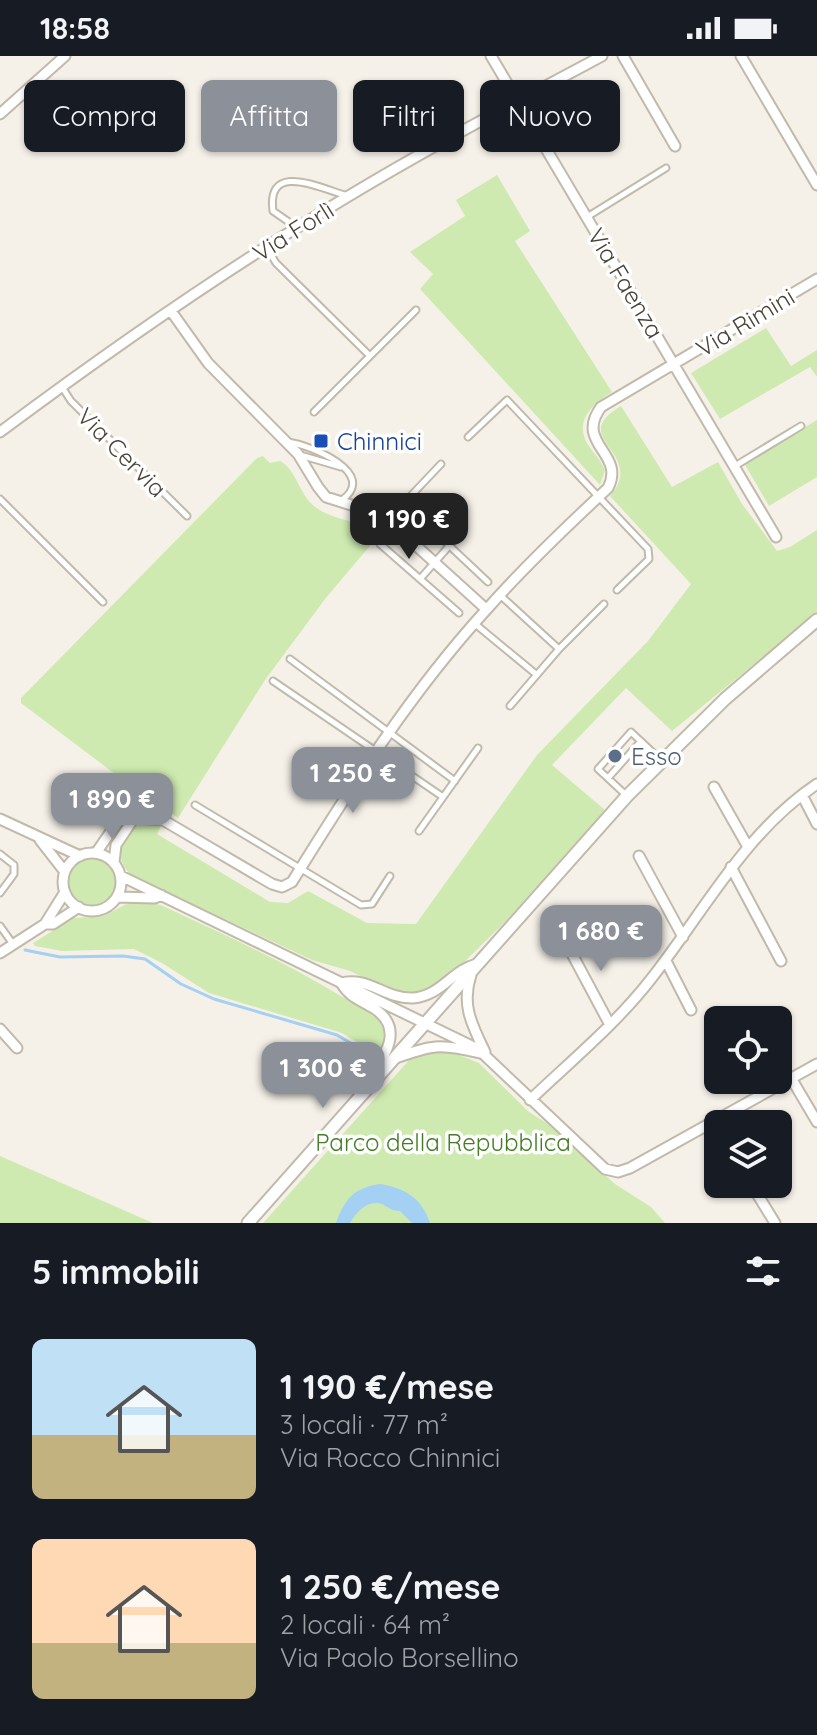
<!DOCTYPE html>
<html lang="it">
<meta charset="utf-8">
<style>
:root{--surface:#171b24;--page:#20242c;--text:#f1f3f6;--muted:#9ea1a6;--accent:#8c9099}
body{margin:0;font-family:Quicksand,sans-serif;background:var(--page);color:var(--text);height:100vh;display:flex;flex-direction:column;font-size:30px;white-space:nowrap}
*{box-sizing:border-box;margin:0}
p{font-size:26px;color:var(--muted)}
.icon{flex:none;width:44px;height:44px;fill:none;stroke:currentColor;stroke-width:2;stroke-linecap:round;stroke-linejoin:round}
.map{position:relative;height:1167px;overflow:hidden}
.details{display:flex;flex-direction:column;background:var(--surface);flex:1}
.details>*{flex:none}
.banner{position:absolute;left:24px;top:24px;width:770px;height:72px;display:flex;gap:16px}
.tools{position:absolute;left:704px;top:950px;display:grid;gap:16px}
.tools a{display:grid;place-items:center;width:88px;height:88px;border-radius:12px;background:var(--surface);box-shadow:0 2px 6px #0004;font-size:40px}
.price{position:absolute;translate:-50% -68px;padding:0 18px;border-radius:16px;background:var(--accent);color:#fff;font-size:26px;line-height:52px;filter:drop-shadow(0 2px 4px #0008)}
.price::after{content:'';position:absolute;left:50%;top:48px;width:24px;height:18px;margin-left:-12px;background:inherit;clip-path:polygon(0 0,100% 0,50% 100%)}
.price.active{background:#222;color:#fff}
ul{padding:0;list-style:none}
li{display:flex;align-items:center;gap:24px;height:200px;padding:0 32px}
li span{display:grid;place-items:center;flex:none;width:224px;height:160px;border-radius:12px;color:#555}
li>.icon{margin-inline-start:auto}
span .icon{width:96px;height:96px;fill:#fffc;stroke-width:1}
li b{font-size:34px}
h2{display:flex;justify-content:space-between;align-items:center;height:96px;padding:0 32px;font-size:34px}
.chip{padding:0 28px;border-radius:12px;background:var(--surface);box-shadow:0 2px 6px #0004;font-size:28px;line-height:72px}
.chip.active{background:var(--accent);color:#fff}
.status{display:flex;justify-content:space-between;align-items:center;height:56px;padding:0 40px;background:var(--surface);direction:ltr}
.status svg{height:22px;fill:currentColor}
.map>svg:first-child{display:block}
.green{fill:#ceeab0}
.water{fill:#a3d0f3}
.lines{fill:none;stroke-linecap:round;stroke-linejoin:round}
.stream{stroke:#a3d0f3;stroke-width:3}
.service-casing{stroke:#c1baab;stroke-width:9}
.minor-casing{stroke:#c1baab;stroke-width:13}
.tertiary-casing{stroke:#c1baab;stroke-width:15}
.service{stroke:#fff;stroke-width:5}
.minor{stroke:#fff;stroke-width:9}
.tertiary{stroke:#fff;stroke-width:11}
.transit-dot{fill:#1a4fb4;stroke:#fff;stroke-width:3}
.service-dot{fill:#5c6f8a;stroke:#fff;stroke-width:3}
.labels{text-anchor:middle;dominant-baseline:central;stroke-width:7;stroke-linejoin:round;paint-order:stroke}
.street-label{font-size:24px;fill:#494237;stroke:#fff}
.transit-label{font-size:24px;fill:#164399;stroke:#fff;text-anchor:start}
.service-label{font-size:24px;fill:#4e5e75;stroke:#fff;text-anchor:start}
.park-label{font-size:24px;fill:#457d27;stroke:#fff}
</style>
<div class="status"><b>18:58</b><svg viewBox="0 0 49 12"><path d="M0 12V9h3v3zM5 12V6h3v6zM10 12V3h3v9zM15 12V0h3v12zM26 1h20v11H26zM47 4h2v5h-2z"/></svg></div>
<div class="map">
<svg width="817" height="1167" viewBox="0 0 817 1167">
<rect width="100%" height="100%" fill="#f5f1e9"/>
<path class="green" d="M497,119L530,175L515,185L612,336C594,347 574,364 587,387C593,397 601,404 605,414L600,429L420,233L433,218L410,196L465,160L456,144Z
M766,272L791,310L817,294V321L810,311L720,363L691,317Z
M621,350L672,431L718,406L742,448L777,495L790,491L817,474V557L672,675L626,632L552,709L605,754L505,866L449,921L428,934L417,937L393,936L350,915L312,904L131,819C113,801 120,786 136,770L148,766L161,770L157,778L270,846L288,847L308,835L367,867L416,868L537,699L648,585L691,528L610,440C648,396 565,383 621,350Z
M817,364V421L769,450L744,407Z
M263,400L270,407L280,405C296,413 299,438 314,450C334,466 360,463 380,478L325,543L265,624L178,762C160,749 153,722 127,727L21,647V642L257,402Z
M69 826a23 23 0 1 1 46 0a23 23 0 1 1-46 0Z
M132,845H148L163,850C223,878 283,905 339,939C351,946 367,949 376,960C386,971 386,987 378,999L342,977L209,937L162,907L134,893L62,895L35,890L33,887L73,862L104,860Z
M435,996L457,998L479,1007L529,1056L550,1069L615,1128L651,1151L665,1167H263L411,1002Z
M0,1100L153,1167H0Z"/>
<path class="water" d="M380,1128C405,1132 422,1142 430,1167H412L400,1155C391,1155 390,1152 382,1148C368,1143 356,1156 350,1167H336C345,1143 353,1132 380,1128Z"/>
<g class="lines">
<path class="stream" d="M25,894L60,901L123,900L145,903L181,928L214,943L337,979L369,998"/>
<g class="service-casing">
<path id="service" d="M587,161L666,112
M296,171L273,155C266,104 322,133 348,140
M267,192L276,207L370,300
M62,331L71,345L187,460
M314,356L416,254
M468,381L507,344L648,493L649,503L617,534
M288,386C310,389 379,417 342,444
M300,399L341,411
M441,408L404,447L488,526
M735,410L801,370
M0,443L103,546
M380,488L420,523
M450,489L420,523L459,557
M501,540L559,593
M474,567L537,619
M290,603L455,725
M273,625L443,741
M510,650L559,593L604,548
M608,722L641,685
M627,740L598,713L631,676L661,704
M195,749L361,849L372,848L390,820
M419,775L478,692
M0,798L14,809V818L0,837
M0,870L13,888"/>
</g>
<g class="minor-casing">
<path id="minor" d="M491,0L776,481
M623,0L675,90
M741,0L817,129
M0,58L65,0
M171,255L208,307L298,398L318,431L326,441L370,455L390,466L486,553
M0,376C102,300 207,226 316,160C409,102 506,51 602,0
M714,731L748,791
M123 750a12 12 0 1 1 24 0a12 12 0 1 1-24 0Z
M802,739L817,768
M138,762L163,764L147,748
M0,763L80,800
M163,764L272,828L282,831L292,826C351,731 411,636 487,553C525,510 566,471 608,432C626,397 574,388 601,351L817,223
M40,784L65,816
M96,797L125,755
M63 826a29 29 0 1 1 58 0a29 29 0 1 1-58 0Z
M639,800L683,881
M114,806L116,789L134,762
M731,811L781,905
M121,820L478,993L605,1113L618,1116L630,1112L817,1008
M117,841L155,842L161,839
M45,868L65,836
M563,881L610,969
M0,897L45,868H53L79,851
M666,905L691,954
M471,919C461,949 472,969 485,996
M341,927C350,942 361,944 375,953C407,975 381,1005 365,1029
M341,927C369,920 384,943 413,942C441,940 452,914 477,908
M0,973L17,992
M393,1003C432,989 439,987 480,997
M791,1022L817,1066
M530,1044C571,1005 616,968 651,923C704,856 744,777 817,728
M751,1128L775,1167"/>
</g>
<g class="tertiary-casing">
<path id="tertiary" d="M248,1167L627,740L725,643L817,564"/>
</g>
<use href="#service" class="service"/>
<use href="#minor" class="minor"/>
<use href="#tertiary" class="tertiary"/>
</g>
<rect class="transit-dot" x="313" y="377" width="16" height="16" rx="4"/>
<circle class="service-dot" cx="615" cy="700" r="8"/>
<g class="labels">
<g class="street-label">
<text transform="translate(293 175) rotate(-32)">Via Forlì</text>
<text transform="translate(626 227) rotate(59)">Via Faenza</text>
<text transform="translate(745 266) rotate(-31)">Via Rimini</text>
<text transform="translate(122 396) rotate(45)">Via Cervia</text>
</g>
<g class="transit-label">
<text x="337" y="385">Chinnici</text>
</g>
<g class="service-label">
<text x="631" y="700">Esso</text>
</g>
<g class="park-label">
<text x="443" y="1086">Parco della Repubblica</text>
</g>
</g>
</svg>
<div class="tools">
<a><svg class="icon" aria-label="locate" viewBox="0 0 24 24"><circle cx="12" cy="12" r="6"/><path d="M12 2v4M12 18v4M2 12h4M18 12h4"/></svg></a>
<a><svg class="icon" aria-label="layers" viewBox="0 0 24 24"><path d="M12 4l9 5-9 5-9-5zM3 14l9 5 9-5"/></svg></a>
</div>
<b class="price active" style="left:409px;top:505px">1 190 €</b>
<b class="price" style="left:353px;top:759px">1 250 €</b>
<b class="price" style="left:112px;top:785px">1 890 €</b>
<b class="price" style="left:601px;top:917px">1 680 €</b>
<b class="price" style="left:323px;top:1054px">1 300 €</b>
<div class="banner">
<a class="chip">Compra</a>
<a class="chip active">Affitta</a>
<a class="chip">Filtri</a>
<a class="chip">Nuovo</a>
</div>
</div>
<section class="details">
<h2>5 immobili<svg class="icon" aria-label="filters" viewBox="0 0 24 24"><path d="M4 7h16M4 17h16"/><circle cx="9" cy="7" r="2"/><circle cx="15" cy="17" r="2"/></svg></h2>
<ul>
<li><span style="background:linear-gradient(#bfe0f5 60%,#c2b280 0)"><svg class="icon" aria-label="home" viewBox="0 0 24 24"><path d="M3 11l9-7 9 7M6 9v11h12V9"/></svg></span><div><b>1 190 €/mese</b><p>3 locali · 77 m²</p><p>Via Rocco Chinnici</p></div></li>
<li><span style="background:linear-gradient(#ffd9b3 65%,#c2b280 0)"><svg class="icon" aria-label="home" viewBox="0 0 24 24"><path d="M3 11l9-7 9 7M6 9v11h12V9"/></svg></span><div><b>1 250 €/mese</b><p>2 locali · 64 m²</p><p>Via Paolo Borsellino</p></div></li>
</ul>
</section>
